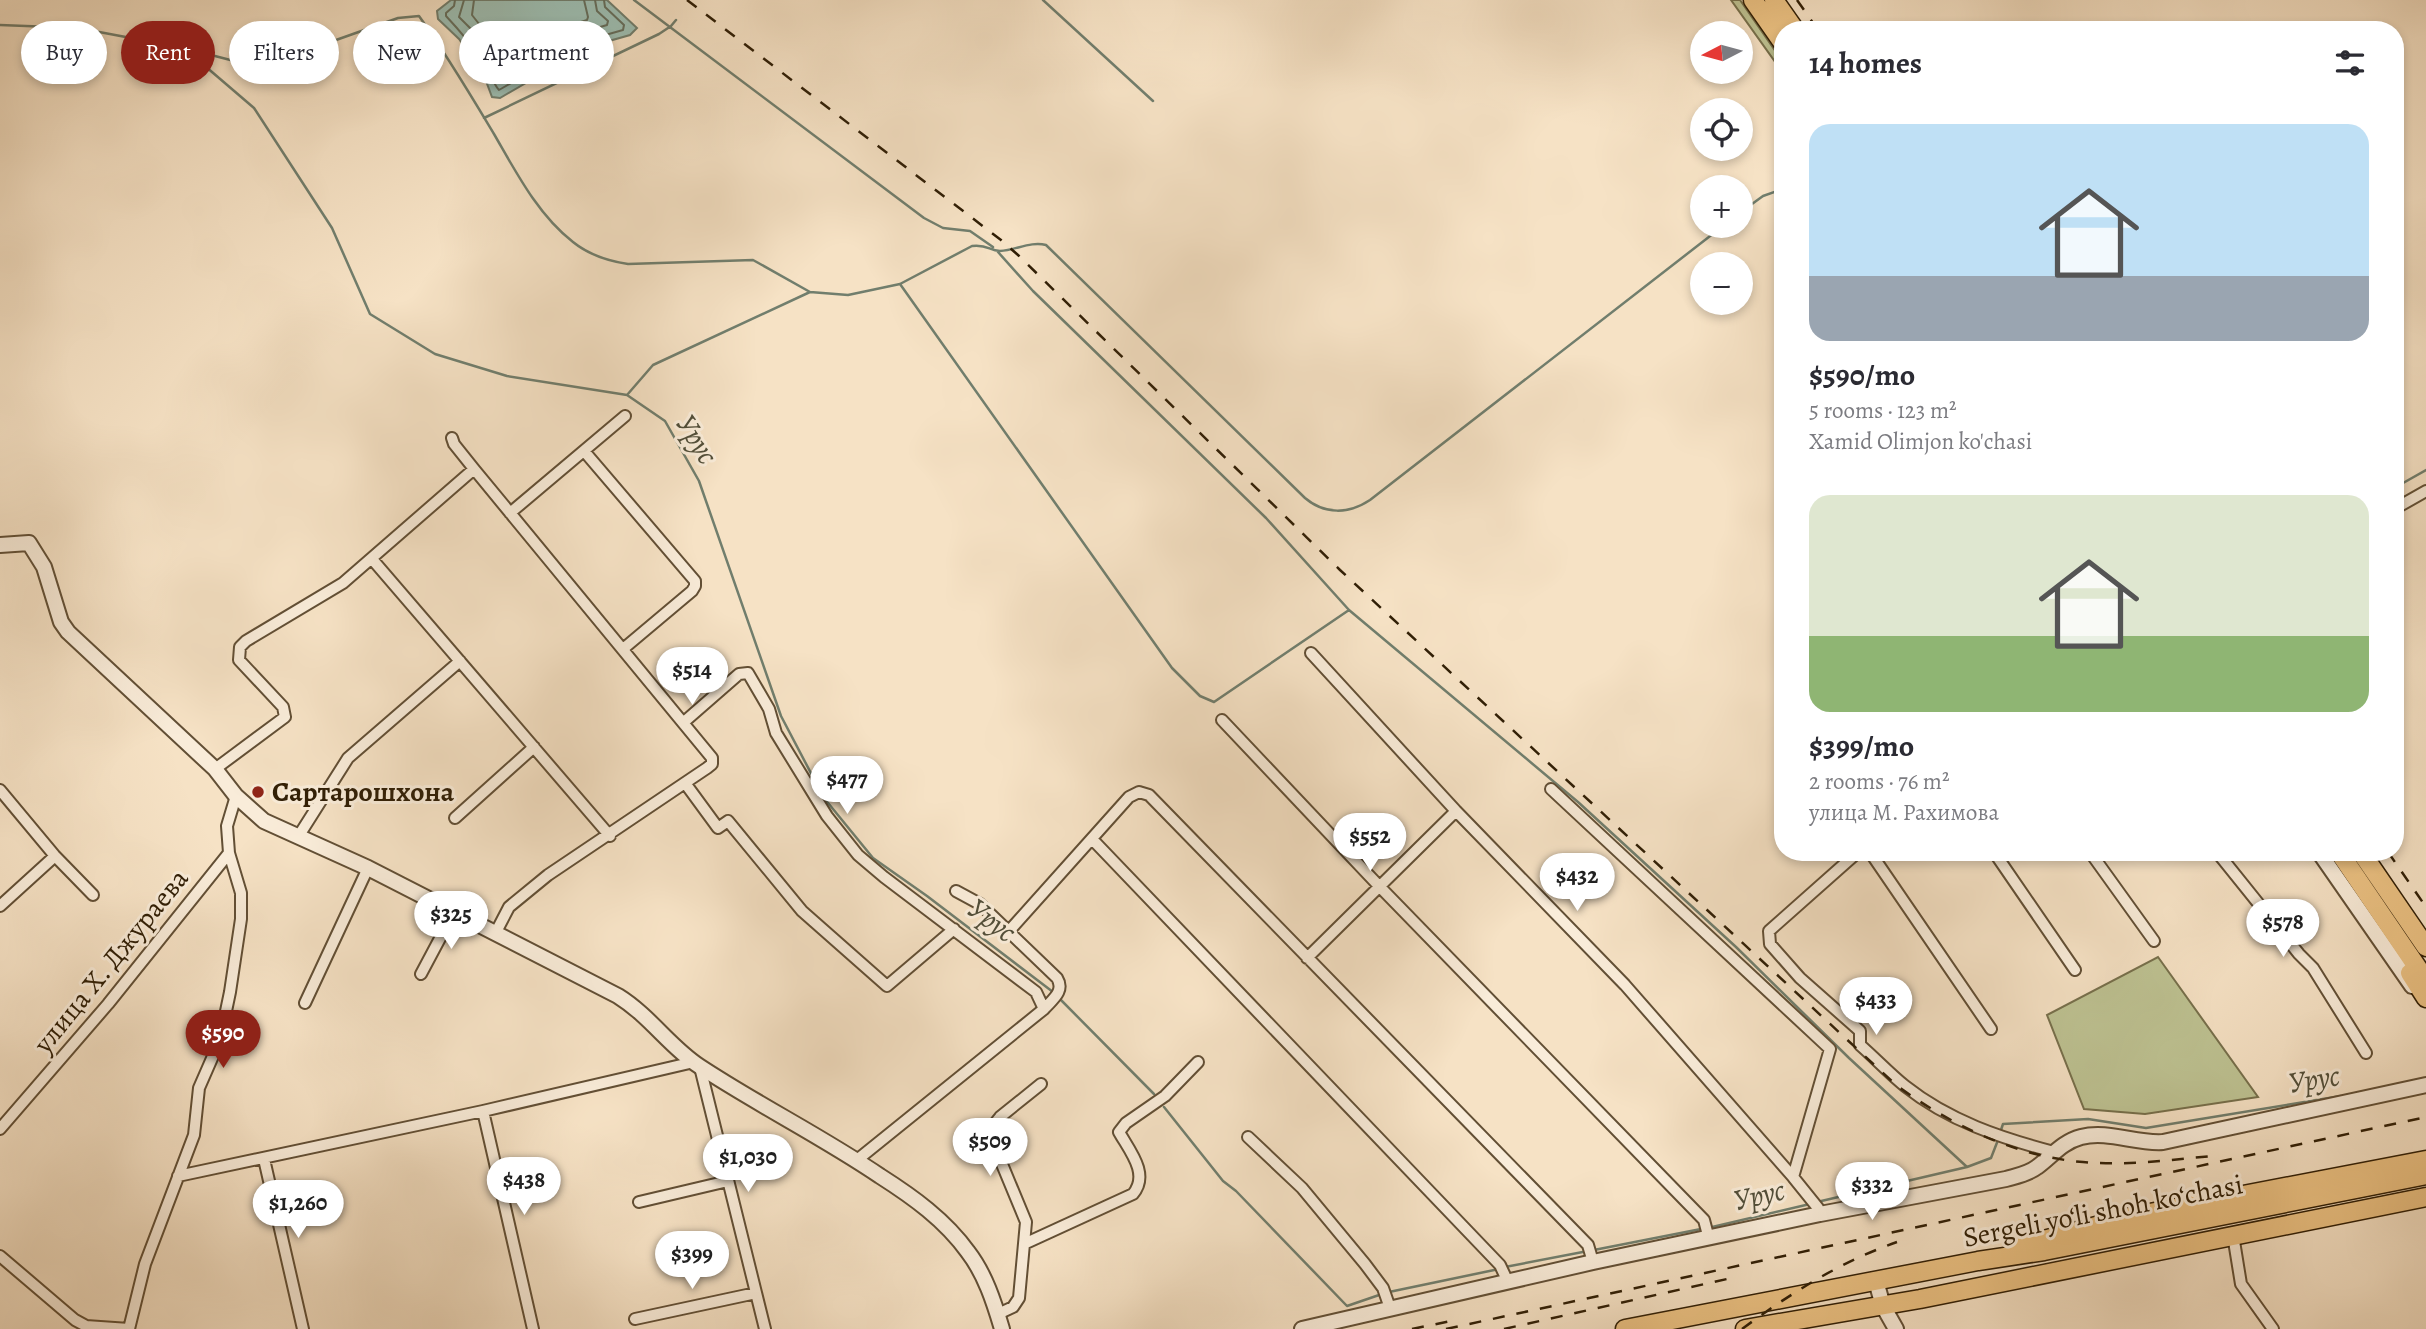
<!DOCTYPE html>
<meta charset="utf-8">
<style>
:root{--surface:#fff;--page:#f7f7f7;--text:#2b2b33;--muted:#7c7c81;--accent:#8f2418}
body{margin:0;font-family:Alegreya,serif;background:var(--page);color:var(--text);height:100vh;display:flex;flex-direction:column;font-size:26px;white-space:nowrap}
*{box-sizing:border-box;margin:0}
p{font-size:23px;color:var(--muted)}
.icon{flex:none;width:38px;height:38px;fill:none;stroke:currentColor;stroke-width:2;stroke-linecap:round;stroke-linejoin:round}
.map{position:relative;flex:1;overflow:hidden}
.details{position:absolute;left:1774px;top:21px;width:630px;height:840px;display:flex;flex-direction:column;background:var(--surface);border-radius:28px;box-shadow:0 4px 10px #0003}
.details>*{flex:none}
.banner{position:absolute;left:21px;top:21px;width:665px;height:63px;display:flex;gap:14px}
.needle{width:46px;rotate:264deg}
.tools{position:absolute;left:1690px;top:21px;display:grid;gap:14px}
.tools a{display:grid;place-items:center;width:63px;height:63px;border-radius:50%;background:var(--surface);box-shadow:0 4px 10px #0003;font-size:35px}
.price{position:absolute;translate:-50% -60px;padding:0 16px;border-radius:24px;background:#fff;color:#222;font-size:23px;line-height:46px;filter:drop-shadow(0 2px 4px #0008)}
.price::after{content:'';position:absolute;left:50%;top:42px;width:21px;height:16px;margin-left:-10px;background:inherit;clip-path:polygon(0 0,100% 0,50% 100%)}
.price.current{background:var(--accent);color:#fff}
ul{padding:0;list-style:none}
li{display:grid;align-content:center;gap:14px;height:371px;padding:0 35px}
li span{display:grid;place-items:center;height:217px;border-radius:21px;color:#555}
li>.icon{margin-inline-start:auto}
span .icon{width:126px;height:126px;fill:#fffc;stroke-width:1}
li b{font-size:30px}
h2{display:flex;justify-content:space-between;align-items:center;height:84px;padding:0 35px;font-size:30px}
.tag{padding:0 24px;border-radius:32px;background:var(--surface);box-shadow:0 4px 10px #0003;font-size:24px;line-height:63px}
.tag.current{background:var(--accent);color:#fff}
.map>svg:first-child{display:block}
.green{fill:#bec393;stroke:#77704c;stroke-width:2}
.water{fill:#9dbeb2;stroke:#717e6d;stroke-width:2}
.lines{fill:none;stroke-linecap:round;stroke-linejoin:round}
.shore{stroke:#666e5c;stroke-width:2}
.stream{stroke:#717e6d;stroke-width:2.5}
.minor-casing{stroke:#624f35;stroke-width:14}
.tertiary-casing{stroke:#624f35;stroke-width:18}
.primary-casing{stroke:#301e05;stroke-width:21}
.minor{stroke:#f9ecd9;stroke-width:10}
.tertiary{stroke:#f9ecd9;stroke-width:14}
.primary{stroke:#ebc182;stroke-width:18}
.rail{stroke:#301e05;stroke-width:2.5;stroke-dasharray:12 12;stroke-linecap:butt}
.poi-dot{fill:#8f2418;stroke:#f9ecd9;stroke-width:2.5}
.labels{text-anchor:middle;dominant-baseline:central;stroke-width:6;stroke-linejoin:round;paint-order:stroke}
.poi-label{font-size:28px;font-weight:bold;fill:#301e05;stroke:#f9ecd9;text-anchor:start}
.street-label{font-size:28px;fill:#301e05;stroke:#f9ecd9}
.water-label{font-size:30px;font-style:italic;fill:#514e39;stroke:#f9ecd9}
</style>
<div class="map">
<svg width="2426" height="1329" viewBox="0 0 2426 1329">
<rect width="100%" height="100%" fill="#f6e2c5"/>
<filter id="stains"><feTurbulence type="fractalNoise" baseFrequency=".00286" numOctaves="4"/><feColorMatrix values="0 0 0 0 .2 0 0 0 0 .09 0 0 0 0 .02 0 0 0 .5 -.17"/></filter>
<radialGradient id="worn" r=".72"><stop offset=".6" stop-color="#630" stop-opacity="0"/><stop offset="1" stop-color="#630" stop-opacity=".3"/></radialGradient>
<path class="green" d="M1731,0H1740L1783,62V73Z
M2158,957L2258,1097L2145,1114L2084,1109L2047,1015Z"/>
<path class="water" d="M451,0H607L637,28L630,35L588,47L500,98L492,97L483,73L459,39L438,19L437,11Z"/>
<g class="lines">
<path class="shore" d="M455,0L454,6L446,13V16C461,32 474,48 486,65C491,73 493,84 499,90L584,41L623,30L624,25L605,7L604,0
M464,0L459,17L471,29L504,77L580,33L607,25L608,21L597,11L595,0
M474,0L472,15L509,62L575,24L587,20L588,17L584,0"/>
<path class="stream" d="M634,0L924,218L943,228L970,231L993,247
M1043,0L1153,101
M0,25L78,28L184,48L254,108L332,228L370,314L435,354L507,376L627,395L665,421L699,481L781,716L824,798L873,858L927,896L1053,992
M184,48L242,63L291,56L398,18L419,16C447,55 470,94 494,134C516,172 538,215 573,242C589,255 608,261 628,264L753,260L810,292L848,295L900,284L972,246C988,244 989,251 1000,251C1016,250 1031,241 1046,245L1305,498C1325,515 1349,514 1370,500L1723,226
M484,118L659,34L671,26L676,20
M1741,212L1763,196L1783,189
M998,252L1033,291L1266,518L1349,610L1578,802L1736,947L1849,1058L1967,1167
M900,284L1172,668L1200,696L1214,702L1349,610
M627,395L653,365L810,292
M2396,487L2426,470
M1058,997L1154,1094
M1164,1107L1223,1181L1236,1191L1347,1306L1382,1294
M2000,1133L2003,1124L2088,1119L2146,1128L2341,1096
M1817,1202L1967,1167L1991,1158L1998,1140
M1708,1228L1810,1204
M1594,1250L1701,1229
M1505,1267L1588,1251
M1389,1292L1499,1269"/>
<g class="minor-casing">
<path id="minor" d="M452,438L454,444L474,469L712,758V764L707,768L548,875L509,907L496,932
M584,451L695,581V586L692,591L623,649
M2396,508L2426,491
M510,513L625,416
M372,559L610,836
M1311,653L1456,811L1625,985L1793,1177L1818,1208L1820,1214
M1222,720L1379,886L1704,1220L1709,1239
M684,722L739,674L748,673L769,709L776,733L827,816L858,855L884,877L1036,992L1044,1009
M215,769L285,717L283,707L239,660L240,647L246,641L343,583L474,469
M685,783L718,828L728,821L802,911L887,986L954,929
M1551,789L1830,1049L1793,1177
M0,790L55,856L93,895
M455,818L534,747
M298,837L348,758L460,661
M1092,839L1500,1265L1507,1280
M1858,852L1769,931L1770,944L1800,978L1860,1031V1045C1875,1058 1889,1073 1905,1086C1949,1121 2001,1138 2054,1152
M1870,852L1991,1029
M1994,852L2075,970
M2090,852L2154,941
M2217,852L2299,954L2313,968L2366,1053
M0,906L55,856
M1009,931L1129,797L1139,792L1149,795L1588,1245L1593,1262
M1307,958L1456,811
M421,974L454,912
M305,1003L368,868
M700,1067L765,1329
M483,1111L533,1329
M0,1129L108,1004L229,853
M1248,1137L1302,1188L1365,1264L1383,1288L1390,1308
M264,1159L303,1329
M857,1160L1044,1009C1053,999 1065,991 1057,978L980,904L956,891
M178,1176L483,1111L694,1062
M639,1202L728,1181
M2233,1235L2241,1284L2273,1329
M1024,1244L1133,1194C1150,1174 1129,1150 1119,1132L1126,1123L1165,1096L1198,1062
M0,1256L75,1320L86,1326L129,1329
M998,1314L1013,1307L1019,1298L1026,1222L992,1140V1127L1000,1117L1041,1084
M635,1319L756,1293
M129,1329L145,1264L194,1135L199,1088L220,1040L230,992L241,919V893L229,853L227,826L236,796"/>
</g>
<g class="tertiary-casing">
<path id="tertiary" d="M0,545L29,543L44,567L61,622L68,632L215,769L236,796L264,821L368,868L618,996C650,1016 670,1047 699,1066C758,1105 821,1136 880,1176C913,1197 945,1220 968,1252C985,1274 994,1302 1002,1329
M2319,852L2412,986
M1876,1281L1883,1306L1896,1329
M1302,1329L1593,1262L1820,1214L2006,1179C2016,1176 2028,1174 2037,1167C2052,1156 2062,1142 2081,1137C2108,1130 2136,1144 2163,1142L2426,1085"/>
</g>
<g class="primary-casing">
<path id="primary" d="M1753,0L1783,43
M1774,0L1795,30
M2339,852L2426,980
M2361,852L2426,947
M2410,973L2426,998
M2021,1246L2134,1216L2426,1160
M1625,1329L1978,1261L2044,1251L2426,1175
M1745,1329L1920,1299L2426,1197"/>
</g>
<use href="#minor" class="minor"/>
<use href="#tertiary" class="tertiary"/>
<use href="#primary" class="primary"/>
<path class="rail" d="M687,0L1001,240L1018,255L1340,570L1896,1085C1949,1124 2016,1157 2083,1162C2126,1166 2169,1160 2212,1156
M1797,0L1818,30
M2388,852L2426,907
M1412,1329L1456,1320
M1446,1329L2426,1117
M1504,1329L1736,1277
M1742,1329C1791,1293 1840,1262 1897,1242"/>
</g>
<circle class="poi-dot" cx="258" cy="792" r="7"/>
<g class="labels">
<g class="poi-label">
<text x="272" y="792">Сартарошхона</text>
</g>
<g class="street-label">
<text transform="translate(111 961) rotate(-51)">улица Х. Джураева</text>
<text transform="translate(2103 1211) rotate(-11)">Sergeli yo‘li shoh ko‘chasi</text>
</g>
<g class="water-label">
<text transform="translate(697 439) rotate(58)">Урус</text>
<text transform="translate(992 920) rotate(37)">Урус</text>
<text transform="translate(2314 1079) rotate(-9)">Урус</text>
<text transform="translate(1759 1195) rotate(-13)">Урус</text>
</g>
</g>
<rect width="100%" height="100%" filter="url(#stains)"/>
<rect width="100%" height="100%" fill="url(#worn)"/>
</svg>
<div class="tools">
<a><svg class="needle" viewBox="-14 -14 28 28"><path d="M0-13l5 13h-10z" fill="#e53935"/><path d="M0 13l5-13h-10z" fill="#7c7c81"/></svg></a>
<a><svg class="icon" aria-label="locate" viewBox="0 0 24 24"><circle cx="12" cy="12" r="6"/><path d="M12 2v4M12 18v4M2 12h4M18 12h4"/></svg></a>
<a>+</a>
<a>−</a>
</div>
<b class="price" style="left:692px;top:707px">$514</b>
<b class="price" style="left:847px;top:816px">$477</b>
<b class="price" style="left:1370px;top:873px">$552</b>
<b class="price" style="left:1577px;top:913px">$432</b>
<b class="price" style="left:451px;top:951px">$325</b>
<b class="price" style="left:2283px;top:959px">$578</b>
<b class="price" style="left:1876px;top:1037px">$433</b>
<b class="price current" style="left:223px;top:1070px">$590</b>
<b class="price" style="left:990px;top:1178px">$509</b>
<b class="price" style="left:748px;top:1194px">$1,030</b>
<b class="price" style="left:524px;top:1217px">$438</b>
<b class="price" style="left:1872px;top:1222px">$332</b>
<b class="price" style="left:298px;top:1240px">$1,260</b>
<b class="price" style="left:692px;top:1291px">$399</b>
<div class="banner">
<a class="tag">Buy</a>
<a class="tag current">Rent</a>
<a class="tag">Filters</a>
<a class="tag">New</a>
<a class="tag">Apartment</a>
</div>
<section class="details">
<h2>14 homes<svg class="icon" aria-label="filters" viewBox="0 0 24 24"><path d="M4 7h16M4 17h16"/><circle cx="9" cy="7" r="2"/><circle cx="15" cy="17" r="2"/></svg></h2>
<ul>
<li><span style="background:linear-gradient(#bfe0f5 70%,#9aa5b1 0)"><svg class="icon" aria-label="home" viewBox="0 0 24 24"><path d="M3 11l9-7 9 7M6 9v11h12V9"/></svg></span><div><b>$590/mo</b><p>5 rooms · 123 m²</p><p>Xamid Olimjon ko'chasi</p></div></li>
<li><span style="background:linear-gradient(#dfe7d0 65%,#8fb573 0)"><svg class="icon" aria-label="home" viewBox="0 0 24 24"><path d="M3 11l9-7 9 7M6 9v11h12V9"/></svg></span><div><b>$399/mo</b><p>2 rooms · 76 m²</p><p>улица М. Рахимова</p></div></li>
</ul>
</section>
</div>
